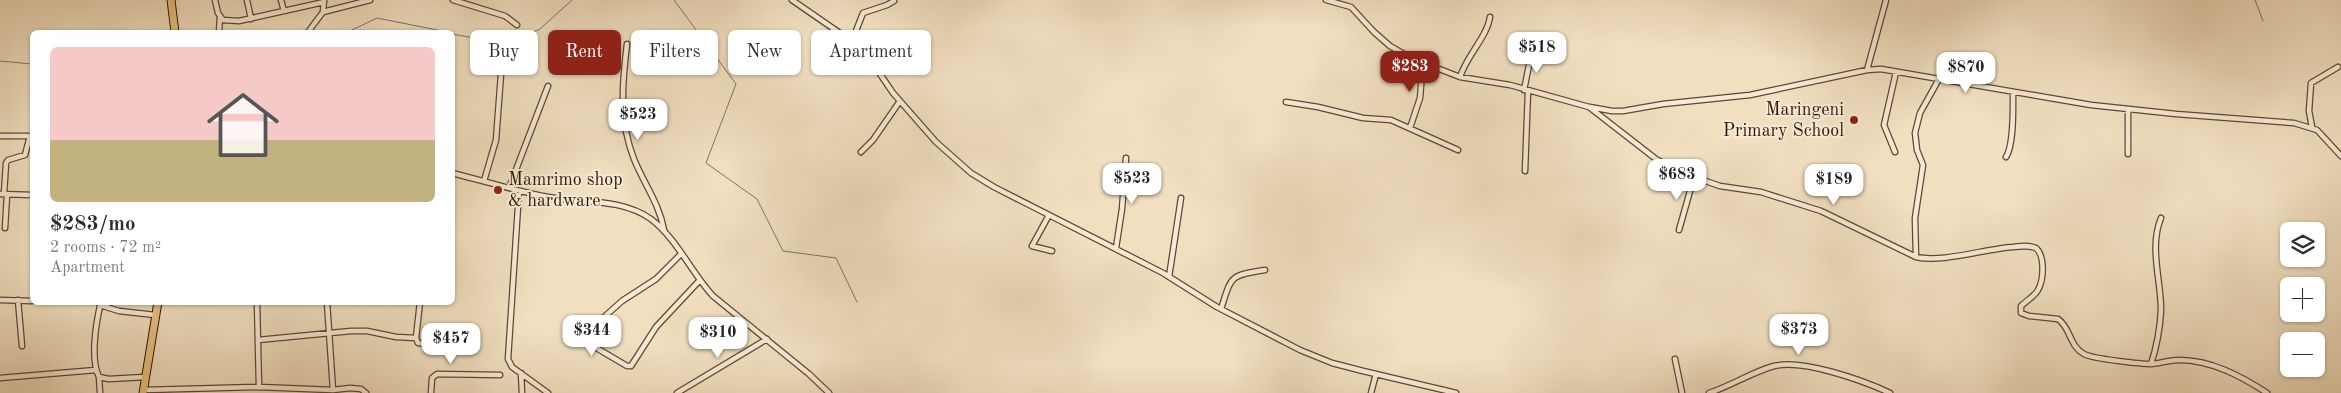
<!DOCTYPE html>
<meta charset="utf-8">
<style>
:root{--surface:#fff;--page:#f2f2f3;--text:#2b2b33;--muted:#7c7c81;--accent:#8f2418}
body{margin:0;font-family:"Old Standard TT",serif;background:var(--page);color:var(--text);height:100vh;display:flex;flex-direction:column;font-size:19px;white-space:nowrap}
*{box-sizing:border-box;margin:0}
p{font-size:16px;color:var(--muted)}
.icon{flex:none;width:28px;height:28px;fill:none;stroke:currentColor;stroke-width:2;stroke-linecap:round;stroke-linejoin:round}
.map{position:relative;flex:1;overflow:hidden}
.sheet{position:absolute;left:30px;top:30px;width:425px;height:275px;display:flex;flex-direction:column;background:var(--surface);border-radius:8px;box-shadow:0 1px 4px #0004}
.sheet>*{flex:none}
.banner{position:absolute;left:470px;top:30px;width:475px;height:45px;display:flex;gap:10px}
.fabs{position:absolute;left:2280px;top:222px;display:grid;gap:10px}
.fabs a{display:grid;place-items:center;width:45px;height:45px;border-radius:8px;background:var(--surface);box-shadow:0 1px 4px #0004;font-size:25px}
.price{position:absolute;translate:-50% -42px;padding:0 11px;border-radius:10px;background:#fff;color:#222;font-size:16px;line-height:32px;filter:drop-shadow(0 1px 2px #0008)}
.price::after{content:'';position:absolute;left:50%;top:30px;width:15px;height:11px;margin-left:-8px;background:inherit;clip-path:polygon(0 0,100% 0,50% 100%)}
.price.current{background:var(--accent);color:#fff}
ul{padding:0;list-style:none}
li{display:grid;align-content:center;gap:10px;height:265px;padding:0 20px}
li span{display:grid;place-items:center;height:155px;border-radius:8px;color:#555}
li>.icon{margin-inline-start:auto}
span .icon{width:90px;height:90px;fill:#fffc;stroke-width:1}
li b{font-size:21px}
.chip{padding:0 18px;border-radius:8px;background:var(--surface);box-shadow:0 1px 4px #0004;font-size:18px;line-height:45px}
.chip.current{background:var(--accent);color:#fff}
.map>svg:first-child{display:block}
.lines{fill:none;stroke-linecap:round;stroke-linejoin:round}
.stream{stroke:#717870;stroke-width:1}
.minor-casing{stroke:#5e4830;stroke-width:7}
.highway-casing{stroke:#2d1500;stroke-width:9}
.minor{stroke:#f6ead6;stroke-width:4.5}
.highway{stroke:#e8c080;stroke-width:7}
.poi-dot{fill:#8f2418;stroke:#f6ead6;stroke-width:2}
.labels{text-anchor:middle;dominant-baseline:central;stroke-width:4;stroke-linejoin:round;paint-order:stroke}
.poi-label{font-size:18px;fill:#2d1500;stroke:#f6ead6;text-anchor:end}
</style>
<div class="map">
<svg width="2341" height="393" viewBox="0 0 2341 393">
<rect width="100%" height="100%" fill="#f1dfc0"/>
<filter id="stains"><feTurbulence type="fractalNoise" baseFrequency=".004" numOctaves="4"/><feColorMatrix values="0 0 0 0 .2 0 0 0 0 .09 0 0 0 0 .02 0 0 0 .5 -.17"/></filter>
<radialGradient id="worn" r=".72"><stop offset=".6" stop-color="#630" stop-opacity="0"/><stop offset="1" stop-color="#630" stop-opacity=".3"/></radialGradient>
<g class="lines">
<path class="stream" d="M674,0L736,84L706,163L757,199L783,251L836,258L857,302
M2255,0L2263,21
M348,32L377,18L447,32
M452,34L508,44L540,29L572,0
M0,61L32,64"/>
<g class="minor-casing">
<path id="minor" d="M215,0L218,13L223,20L239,21L324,2
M247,0L251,19
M281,0L284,11
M453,0L505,16L517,25
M792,0L863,49L893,93L936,142L971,173L994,187L1163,273L1217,307L1300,350L1332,363L1363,371L1456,393
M1326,0L1351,7L1374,32L1390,46L1411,58L1460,77L1510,85L1589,107L1656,159L1685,174L1720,186L1761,192L1821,211L1916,257C1942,263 1984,249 2013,247C2021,246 2028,245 2036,248C2045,256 2044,279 2038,290C2035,296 2026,301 2021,306V313L2029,316L2058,319C2071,328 2069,346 2084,354C2093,359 2142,364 2152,364C2161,363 2170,360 2179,360C2211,360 2241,376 2267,393
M323,12L370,0
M219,32L220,17
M308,32L323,12L324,0
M852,41L863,13L887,5L894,1
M627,44C622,84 619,121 634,159C644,184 659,203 664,230
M1867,70L1886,0
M1460,77C1467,55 1487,37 1490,17
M1524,90L1531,55
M1286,102L1318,107L1363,118L1391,120L1458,150
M1590,107L1612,111H1623L1663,104L1750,95L1867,70L1881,69L2091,105L2176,114L2294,123L2317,130L2341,156
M2312,127L2309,111L2311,83L2338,67
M1410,128L1420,98L1423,62
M0,136H31
M861,152L873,140L900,101
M1895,152L1884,125L1896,72
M2128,154V109
M2006,157C2014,145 2013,109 2013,93
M1525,171L1528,91
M452,173C484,181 516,191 548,197C582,203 621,198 651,219C677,239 691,272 713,296L809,374L829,393
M484,181L496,140L501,74
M509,188L548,86
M519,191L508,359L512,367L548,393
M0,194L32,195
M4,194L6,163L8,160L25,155L30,136
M1049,215L1032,246L1052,251
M5,228L7,195
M1679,230L1694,177
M1116,248L1122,209L1126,158
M681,254L656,279L622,301L603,318L587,338L588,343L627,366H631L656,327L699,281
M1916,257L1915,218L1923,165L1917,150L1915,133L1920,113L1939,79
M1169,277L1181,198
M0,300L32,301
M18,300L22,346
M101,302C96,322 90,359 99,377L109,379L145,377
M257,302L259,387
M327,302L333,390
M420,302L416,338L418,343L464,347
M100,305L119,311L155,315
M1221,309C1232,275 1229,276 1265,270
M258,340L351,331H367L396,337L416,338
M1675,359L1682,393
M2151,364C2157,346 2160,329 2161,310C2161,280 2149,247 2161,218
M521,373L522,393
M99,377L100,393
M0,378L96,370
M143,390L259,387L333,390L350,388L361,389L366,393
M431,393L432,378L437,374L500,375
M677,393L767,339
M1371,393L1376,374
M1709,393C1731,386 1752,372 1774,366C1803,359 1862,380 1890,393"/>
</g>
<g class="highway-casing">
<path id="highway" d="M171,0L175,32
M143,393L158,302"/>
</g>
<use href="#minor" class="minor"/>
<use href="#highway" class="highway"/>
</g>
<g class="poi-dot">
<circle cx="1854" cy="120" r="5"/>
<circle cx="498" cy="190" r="5"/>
</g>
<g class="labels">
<g class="poi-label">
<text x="1844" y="110">Maringeni<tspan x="1844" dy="21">Primary School</tspan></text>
<text x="508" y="180" text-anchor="start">Mamrimo shop<tspan x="508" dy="21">&amp; hardware</tspan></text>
</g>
</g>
<rect width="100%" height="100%" filter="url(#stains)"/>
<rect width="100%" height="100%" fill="url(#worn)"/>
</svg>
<div class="fabs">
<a><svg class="icon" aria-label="layers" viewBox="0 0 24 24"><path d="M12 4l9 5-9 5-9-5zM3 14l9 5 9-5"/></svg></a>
<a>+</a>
<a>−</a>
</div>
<b class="price" style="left:1537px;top:74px">$518</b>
<b class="price current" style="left:1410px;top:93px">$283</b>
<b class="price" style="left:1966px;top:94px">$870</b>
<b class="price" style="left:638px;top:141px">$523</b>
<b class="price" style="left:1677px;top:201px">$683</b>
<b class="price" style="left:1132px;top:205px">$523</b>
<b class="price" style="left:1834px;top:206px">$189</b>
<b class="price" style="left:1799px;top:356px">$373</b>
<b class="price" style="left:592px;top:357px">$344</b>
<b class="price" style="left:718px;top:359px">$310</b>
<b class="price" style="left:451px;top:365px">$457</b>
<div class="banner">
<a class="chip">Buy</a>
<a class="chip current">Rent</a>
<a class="chip">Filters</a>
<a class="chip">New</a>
<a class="chip">Apartment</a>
</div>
<section class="sheet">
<ul>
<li><span style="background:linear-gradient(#f6c9c9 60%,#c2b280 0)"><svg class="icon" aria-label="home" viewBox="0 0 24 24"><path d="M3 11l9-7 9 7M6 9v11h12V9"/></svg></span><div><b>$283/mo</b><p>2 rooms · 72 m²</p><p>Apartment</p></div></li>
</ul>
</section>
</div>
